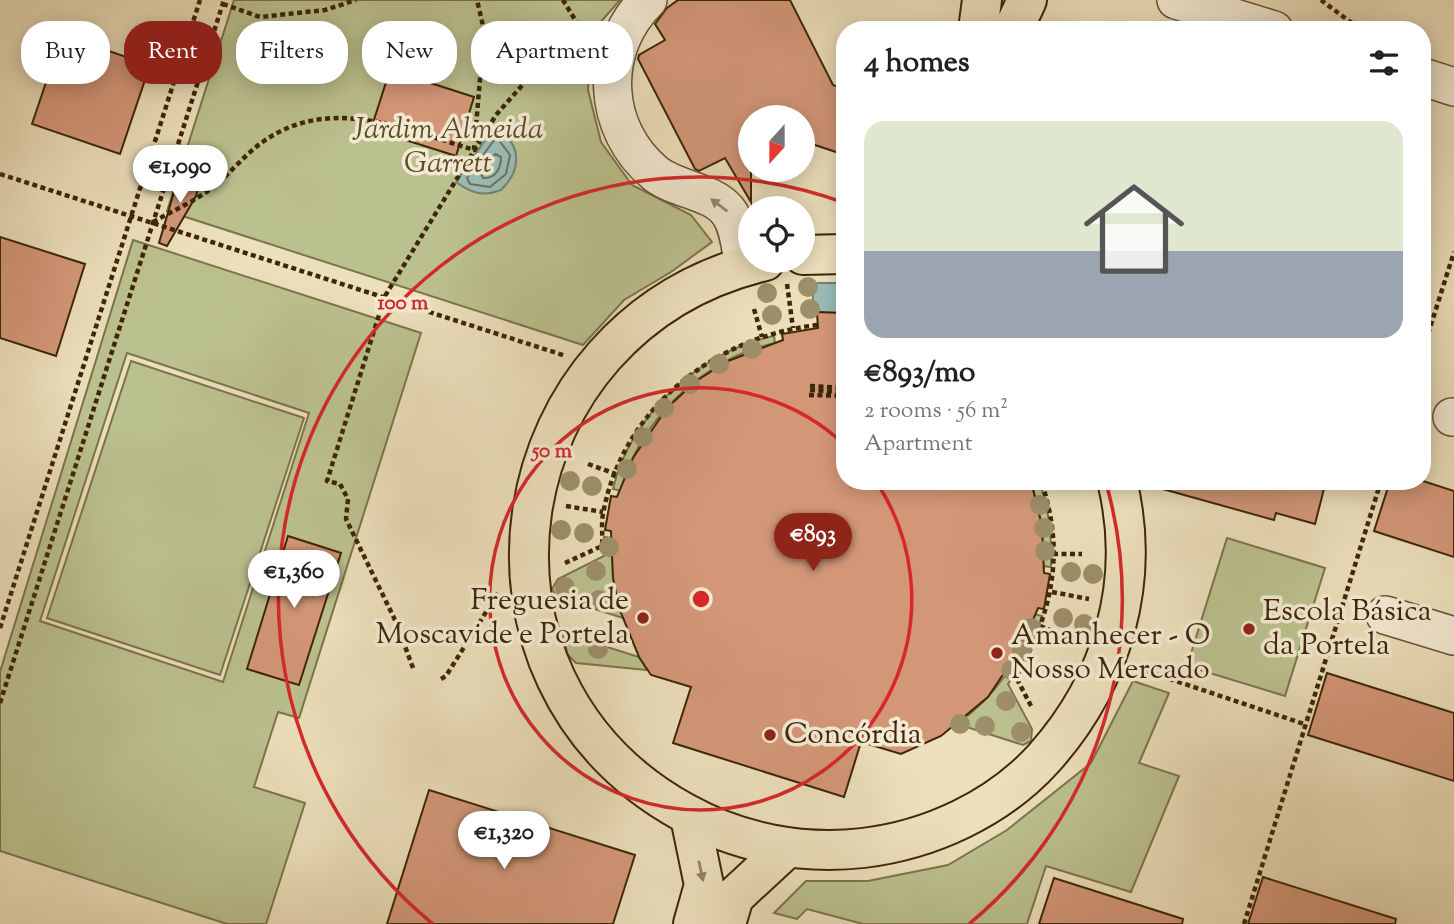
<!DOCTYPE html>
<meta charset="utf-8">
<style>
:root{--surface:#fff;--page:#f6f6f6;--text:#202124;--muted:#757577;--accent:#8f2418}
body{margin:0;font-family:"Sorts Mill Goudy",serif;background:var(--page);color:var(--text);height:100vh;display:flex;flex-direction:column;font-size:26px;white-space:nowrap}
*{box-sizing:border-box;margin:0}
p{font-size:23px;color:var(--muted)}
.icon{flex:none;width:38px;height:38px;fill:none;stroke:currentColor;stroke-width:2;stroke-linecap:round;stroke-linejoin:round}
.map{position:relative;flex:1;overflow:hidden}
.details{position:absolute;left:836px;top:21px;width:595px;height:469px;display:flex;flex-direction:column;background:var(--surface);border-radius:28px;box-shadow:0 4px 18px #0003}
.details>*{flex:none}
.guide{position:absolute;left:21px;top:21px;width:665px;height:63px;display:flex;gap:14px}
.needle{width:46px;rotate:201deg}
.fabs{position:absolute;left:738px;top:105px;display:grid;gap:14px}
.fabs a{display:grid;place-items:center;width:77px;height:77px;border-radius:50%;background:var(--surface);box-shadow:0 4px 18px #0003;font-size:35px}
.price{position:absolute;translate:-50% -60px;padding:0 16px;border-radius:24px;background:#fff;color:#222;font-size:23px;line-height:46px;filter:drop-shadow(0 2px 4px #0008)}
.price::after{content:'';position:absolute;left:50%;top:42px;width:21px;height:16px;margin-left:-10px;background:inherit;clip-path:polygon(0 0,100% 0,50% 100%)}
.price.selected{background:var(--accent);color:#fff}
ul{padding:0;list-style:none}
li{display:grid;align-content:center;gap:14px;height:371px;padding:0 28px}
li span{display:grid;place-items:center;height:217px;border-radius:21px;color:#555}
li>.icon{margin-inline-start:auto}
span .icon{width:126px;height:126px;fill:#fffc;stroke-width:1}
li b{font-size:30px}
h2{display:flex;justify-content:space-between;align-items:center;height:84px;padding:0 28px;font-size:30px}
.tag{padding:0 24px;border-radius:28px;background:var(--surface);box-shadow:0 4px 18px #0003;font-size:24px;line-height:63px}
.tag.selected{background:var(--accent);color:#fff}
.map>svg:first-child{display:block}
.green{fill:#bbc18e;stroke:#7c744a;stroke-width:2;fill-rule:evenodd}
.water{fill:#99bcb5;stroke:#75806f;stroke-width:2}
.lines{fill:none;stroke-linecap:round;stroke-linejoin:round}
.shore{stroke:#6c715e;stroke-width:2}
.building{fill:#d39778;stroke:#3e2606;stroke-width:2}
.minor-casing{stroke:#6a5433;stroke-width:40}
.major-casing{stroke:#3e2606;stroke-width:42}
.path{stroke:#3e2606;stroke-width:4.5;stroke-dasharray:5 3.5;stroke-linecap:butt}
.minor{stroke:#f3ead3;stroke-width:37}
.major{stroke:#ecdfbb;stroke-width:38}
.tree{fill:#9d8f6a}
.oneway{fill:#98886c}
.oneway2{fill:#958260}
.ring{fill:none;stroke:#d62828;stroke-width:3.5}
.poi-dot{fill:#8f2418;stroke:#f3ead3;stroke-width:2.5}
.labels{text-anchor:middle;dominant-baseline:central;stroke-width:7;stroke-linejoin:round;paint-order:stroke}
.park-label{font-size:30px;font-style:italic;fill:#5d4d28;stroke:#f3ead3}
.poi-label{font-size:30px;fill:#3e2606;stroke:#f3ead3;text-anchor:start}
.centre{fill:#d62828;stroke:#f3ead3;stroke-width:3.5}
.ring-label{font-size:21px;text-anchor:middle;font-weight:bold;fill:#d62828;stroke:#f3ead3;stroke-width:7;stroke-linejoin:round;paint-order:stroke}
</style>
<div class="map">
<svg width="1454" height="924" viewBox="0 0 1454 924">
<rect width="100%" height="100%" fill="#ecdfbb"/>
<filter id="stains"><feTurbulence type="fractalNoise" baseFrequency=".00286" numOctaves="4"/><feColorMatrix values="0 0 0 0 .2 0 0 0 0 .09 0 0 0 0 .02 0 0 0 .5 -.17"/></filter>
<radialGradient id="worn" r=".72"><stop offset=".6" stop-color="#630" stop-opacity="0"/><stop offset="1" stop-color="#630" stop-opacity=".3"/></radialGradient>
<path class="green" d="M234,0H620L591,33L588,90L601,142L632,185L691,215L712,242L671,272L624,300L583,345L167,211Z
M133,240L421,333L299,718L278,712L254,787L305,803L266,924H227L0,851V672ZM127,353L309,413L223,682L40,621Z
M774,336L775,343C705,357 637,422 621,491L613,489C630,415 700,351 774,336Z
M131,361L304,418L220,675L47,618Z
M1031,481H1039C1049,508 1052,538 1051,567L1043,566L1042,526Z
M604,537L612,538L613,578L623,618L557,597L552,589L558,579L604,556Z
M1227,538L1325,568L1285,696L1187,666Z
M1034,614L1042,616L1041,620L1030,649L1008,684L1032,729L1031,741L1023,745L957,724C993,698 1024,657 1034,614Z
M566,634L639,657L647,670L576,663L568,655L562,635Z
M1133,681L1169,693L1139,763L1179,776L1131,892L1046,866L1027,924H863L807,909L797,919L774,913L806,881H868L948,865L1007,830L1091,763Z"/>
<path class="water" d="M493,129C523,141 522,170 501,190C483,197 471,193 456,182Z
M812,283H845V313H814Z"/>
<g class="lines">
<path class="shore" d="M498,139L510,155L506,174L490,187L470,184L467,178L494,140Z
M495,154L501,157C501,168 496,179 483,178L481,174Z"/>
</g>
<path class="building" d="M678,0H790L833,85L845,89V155L803,141V117H751V202L725,158L699,171L695,169L638,59L639,55L665,40L655,24L667,8Z
M62,35L150,65L120,154L32,124Z
M390,70L474,97L456,156L371,129Z
M180,172L201,178L196,196L167,246L159,243Z
M0,237L85,264L56,356L0,338Z
M817,312L845,313V481H1031L1042,526L1044,573L1050,574L1044,609L1038,608L1022,646L988,697L941,736L901,754L861,742L844,797L673,743L691,687L651,675L639,657L619,608L613,578L611,531L605,530L611,496L617,497L633,458L667,408L696,381L728,361L783,340L782,334L818,328Z
M1160,481H1326L1315,524L1276,513L1274,520L1159,488Z
M1390,481H1423L1454,491V557L1374,531Z
M288,536L341,553L299,685L247,669Z
M1327,673L1454,713V781L1308,735Z
M429,790L635,855L613,924H387Z
M1263,877L1396,919L1395,924H1248Z
M1054,878L1183,919L1182,924H1039Z"/>
<g class="lines">
<g class="minor-casing">
<path id="minor" d="M648,0C598,49 601,129 656,174C677,190 711,191 727,210C739,224 740,248 744,266
M1176,0L1274,30
M1423,77L1454,87
M1452,417H1454
M1385,615L1454,636"/>
</g>
<g class="major-casing">
<path id="major" d="M978,30L982,0
M1013,30L1027,0
M803,255L845,254
M765,261C496,325 440,679 685,813C739,843 802,855 863,848C930,840 998,809 1044,758C1112,682 1142,582 1117,481
M690,817L704,885L693,924
M726,924L734,897L788,847"/>
</g>
<path class="path" d="M1321,0L1361,30
M223,4L260,17L325,10L356,0
M0,174L566,356
M153,222C172,211 196,201 213,187C231,173 245,154 264,141C330,95 405,129 474,150L481,67L487,43L477,0
M787,284L793,328
M754,309L762,337
M1423,350L1454,252
M810,386L845,388
M810,390L845,392
M809,395L845,396
M588,464L616,474
M566,506L603,512
M1053,554H1082
M565,563L602,546C603,535 601,524 603,514C622,408 716,336 818,325
M1052,592L1089,599
M1040,626L1068,637
M0,628L200,0
M413,668L396,622L346,519L348,499L340,484L327,481L385,296L496,115L577,23L563,0
M1137,668L1304,724
M441,679L446,676L498,593
M0,703L224,0
M1031,706L1016,677C1052,614 1066,552 1041,481
M1244,924L1381,481"/>
<use href="#minor" class="minor"/>
<use href="#major" class="major"/>
</g>
<g class="tree">
<circle cx="808" cy="287" r="10"/>
<circle cx="767" cy="293" r="10"/>
<circle cx="810" cy="309" r="10"/>
<circle cx="772" cy="315" r="10"/>
<circle cx="752" cy="349" r="10"/>
<circle cx="719" cy="364" r="10"/>
<circle cx="690" cy="384" r="10"/>
<circle cx="664" cy="408" r="10"/>
<circle cx="643" cy="437" r="10"/>
<circle cx="627" cy="469" r="10"/>
<circle cx="570" cy="481" r="10"/>
<circle cx="592" cy="486" r="10"/>
<circle cx="1040" cy="505" r="10"/>
<circle cx="1044" cy="528" r="10"/>
<circle cx="561" cy="530" r="10"/>
<circle cx="584" cy="533" r="10"/>
<circle cx="609" cy="547" r="10"/>
<circle cx="1045" cy="551" r="10"/>
<circle cx="596" cy="571" r="10"/>
<circle cx="1071" cy="572" r="10"/>
<circle cx="1093" cy="574" r="10"/>
<circle cx="565" cy="587" r="10"/>
<circle cx="599" cy="600" r="10"/>
<circle cx="1063" cy="618" r="10"/>
<circle cx="1084" cy="624" r="10"/>
<circle cx="1031" cy="628" r="10"/>
<circle cx="598" cy="649" r="10"/>
<circle cx="1022" cy="650" r="10"/>
<circle cx="1011" cy="670" r="10"/>
<circle cx="1006" cy="701" r="10"/>
<circle cx="960" cy="724" r="10"/>
<circle cx="985" cy="726" r="10"/>
<circle cx="1021" cy="732" r="10"/>
</g>
<defs><path id="oneway-solid" d="M-6-.8H1V-3.2L6.5 0L1 3.2V.8H-6Z" transform="scale(1.75)"/></defs>
<use class="oneway" href="#oneway-solid" transform="translate(719 205) rotate(-143)"/>
<use class="oneway2" href="#oneway-solid" transform="translate(701 871) rotate(78)"/>
<g class="ring">
<path d="M877 483A211 211 0 1 1 845 445"/>
<path d="M433 924A421 421 0 0 1 845 203M1106 483A421 421 0 0 1 969 924"/>
</g>
<g class="poi-dot">
<circle cx="643" cy="618" r="7"/>
<circle cx="1249" cy="629" r="7"/>
<circle cx="997" cy="653" r="7"/>
<circle cx="770" cy="735" r="7"/>
</g>
<g class="labels">
<g class="park-label">
<text x="448" y="130">Jardim Almeida<tspan x="448" dy="34">Garrett</tspan></text>
</g>
<g class="poi-label">
<text x="629" y="601" text-anchor="end">Freguesia de<tspan x="629" dy="34">Moscavide e Portela</tspan></text>
<text x="1263" y="612">Escola Básica<tspan x="1263" dy="34">da Portela</tspan></text>
<text x="1011" y="636">Amanhecer - O<tspan x="1011" dy="34">Nosso Mercado</tspan></text>
<text x="784" y="735">Concórdia</text>
</g>
</g>
<circle cx="701" cy="599" r="10" class="centre"/>
<g class="ring-label">
<text x="403" y="309">100 m</text>
<text x="552" y="457">50 m</text>
</g>
<rect width="100%" height="100%" filter="url(#stains)"/>
<rect width="100%" height="100%" fill="url(#worn)"/>
</svg>
<div class="fabs">
<a><svg class="needle" viewBox="-14 -14 28 28"><path d="M0-13l5 13h-10z" fill="#e53935"/><path d="M0 13l5-13h-10z" fill="#757577"/></svg></a>
<a><svg class="icon" aria-label="locate" viewBox="0 0 24 24"><circle cx="12" cy="12" r="6"/><path d="M12 2v4M12 18v4M2 12h4M18 12h4"/></svg></a>
</div>
<b class="price" style="left:180px;top:205px">€1,090</b>
<b class="price selected" style="left:813px;top:573px">€893</b>
<b class="price" style="left:294px;top:610px">€1,360</b>
<b class="price" style="left:504px;top:871px">€1,320</b>
<div class="guide">
<a class="tag">Buy</a>
<a class="tag selected">Rent</a>
<a class="tag">Filters</a>
<a class="tag">New</a>
<a class="tag">Apartment</a>
</div>
<section class="details">
<h2>4 homes<svg class="icon" aria-label="filters" viewBox="0 0 24 24"><path d="M4 7h16M4 17h16"/><circle cx="9" cy="7" r="2"/><circle cx="15" cy="17" r="2"/></svg></h2>
<ul>
<li><span style="background:linear-gradient(#dfe7d0 60%,#9aa5b1 0)"><svg class="icon" aria-label="home" viewBox="0 0 24 24"><path d="M3 11l9-7 9 7M6 9v11h12V9"/></svg></span><div><b>€893/mo</b><p>2 rooms · 56 m²</p><p>Apartment</p></div></li>
</ul>
</section>
</div>
